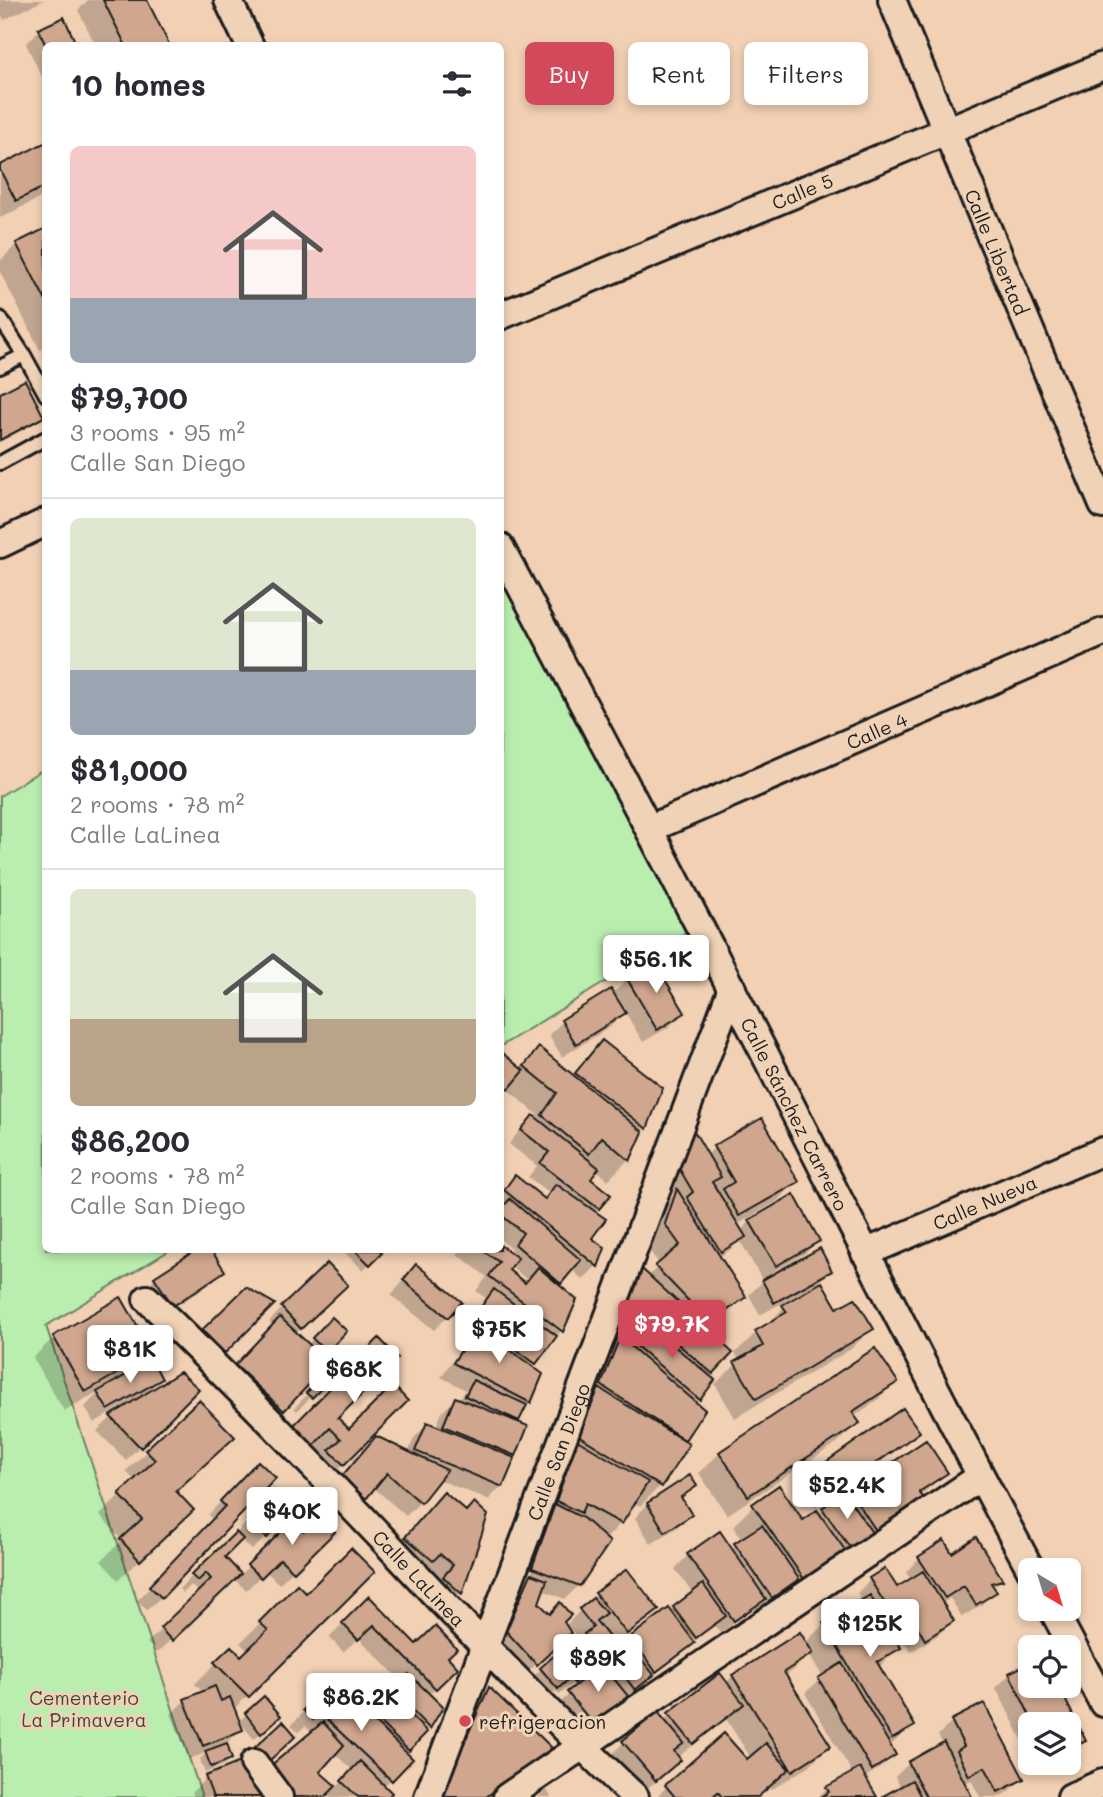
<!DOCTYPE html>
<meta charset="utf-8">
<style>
:root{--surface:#fff;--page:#f7f7f7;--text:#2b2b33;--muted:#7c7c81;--line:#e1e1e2;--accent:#d1495b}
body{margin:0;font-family:Mali,sans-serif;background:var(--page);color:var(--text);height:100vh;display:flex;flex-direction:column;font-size:26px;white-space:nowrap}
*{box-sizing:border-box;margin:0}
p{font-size:23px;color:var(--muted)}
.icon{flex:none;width:38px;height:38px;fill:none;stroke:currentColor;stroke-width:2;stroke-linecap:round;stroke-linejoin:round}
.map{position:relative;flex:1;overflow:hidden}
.drawer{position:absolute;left:42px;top:42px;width:462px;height:1211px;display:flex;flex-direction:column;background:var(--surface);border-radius:10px;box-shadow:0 4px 10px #0003}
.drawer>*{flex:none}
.hud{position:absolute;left:525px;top:42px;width:472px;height:63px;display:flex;gap:14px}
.needle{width:46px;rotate:142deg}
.buttons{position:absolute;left:1018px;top:1558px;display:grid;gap:14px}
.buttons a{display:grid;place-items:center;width:63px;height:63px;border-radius:10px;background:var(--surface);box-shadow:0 4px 10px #0003;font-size:35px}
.price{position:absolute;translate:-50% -60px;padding:0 16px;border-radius:7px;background:#fff;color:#222;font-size:23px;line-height:46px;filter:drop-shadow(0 2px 4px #0008)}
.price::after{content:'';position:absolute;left:50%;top:42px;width:21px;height:16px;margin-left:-10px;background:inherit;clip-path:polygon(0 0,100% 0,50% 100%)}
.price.current{background:var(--accent);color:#fff}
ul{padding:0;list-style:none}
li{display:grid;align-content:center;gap:14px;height:371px;padding:0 28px}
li+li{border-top:2px solid var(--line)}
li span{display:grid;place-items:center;height:217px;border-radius:10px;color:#555}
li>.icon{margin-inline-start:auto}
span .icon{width:126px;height:126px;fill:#fffc;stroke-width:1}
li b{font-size:30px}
h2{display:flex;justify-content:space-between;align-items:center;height:84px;padding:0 28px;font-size:30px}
.pill{padding:0 24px;border-radius:10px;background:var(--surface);box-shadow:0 4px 10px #0003;font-size:24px;line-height:63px}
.pill.current{background:var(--accent);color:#fff}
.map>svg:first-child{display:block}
.green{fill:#b9eeaf;stroke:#6a8566;stroke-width:2}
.shadow{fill:#0003;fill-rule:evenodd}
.building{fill:#d0a78e;stroke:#1c1c1c;stroke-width:2}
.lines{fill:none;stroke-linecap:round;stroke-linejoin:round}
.lane-casing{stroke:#1c1c1c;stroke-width:18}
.street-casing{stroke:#1c1c1c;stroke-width:32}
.lane{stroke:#f0d3b7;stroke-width:12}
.street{stroke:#f0d3b7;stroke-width:26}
.poi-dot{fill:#d1495b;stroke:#f0d3b7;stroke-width:2.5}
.labels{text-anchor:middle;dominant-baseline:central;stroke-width:6;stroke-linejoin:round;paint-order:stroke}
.street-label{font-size:19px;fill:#1c1c1c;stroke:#f0d3b7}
.park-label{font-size:19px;fill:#3b4639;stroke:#f0d3b7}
.poi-label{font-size:19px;fill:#1c1c1c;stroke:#f0d3b7;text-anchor:start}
</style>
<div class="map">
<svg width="1103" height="1797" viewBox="0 0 1103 1797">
<rect width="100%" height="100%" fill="#f1d0b4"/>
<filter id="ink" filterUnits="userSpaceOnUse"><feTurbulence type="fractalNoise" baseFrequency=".0143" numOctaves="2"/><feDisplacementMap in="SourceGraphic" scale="14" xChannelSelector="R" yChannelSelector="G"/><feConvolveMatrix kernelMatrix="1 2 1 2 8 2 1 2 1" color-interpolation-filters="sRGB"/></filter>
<g filter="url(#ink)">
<path class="green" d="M500,547L698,925L501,1046H500Z
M45,768L46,1250H170L46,1326L202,1797H0V796Z"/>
<path class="shadow" d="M0,0H44L4,20L0,12Z
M88,0H145L168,46H96L78,10Z
M39,30L75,46H46V85L26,44Z
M46,144V195L0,218V167Z
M46,230V347L40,350L0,272V261L17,244Z
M0,395L42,417L36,423L0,442Z
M627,979L683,1013L669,1027L643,1042L625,1012L610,1027L562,1057L549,1035L562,1022L610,992L612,994Z
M602,1043L661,1088L645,1128L640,1133L628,1160L608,1180L596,1169L588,1179L598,1208L594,1212L590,1239L603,1249L596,1266L583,1280L571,1269L557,1285L575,1301L561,1331L531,1367L541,1374L529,1402L522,1409L514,1423V1455L511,1458L502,1486L488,1500L438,1479L420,1502L406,1516L373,1487L351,1511L329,1491L363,1452L408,1453L414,1438L428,1424L436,1427L442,1412L456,1399L458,1400L466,1390L441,1377L468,1338L461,1332L487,1299L476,1291L487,1277L457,1254L461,1250H500L508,1252L511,1248L500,1239V1193L515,1178L543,1199L549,1193L528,1177L537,1166L509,1144L519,1131L538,1115L507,1089L502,1094L500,1093V1053L519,1069L539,1049L572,1076ZM510,1265L527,1280L523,1284L506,1271Z
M677,1140L706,1156L714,1148L797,1182L776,1202L737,1225L741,1231L750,1221L818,1241L804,1254L766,1276L768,1279L830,1270L813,1288L837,1310L872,1328L851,1349L735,1418L715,1384L740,1361L735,1353L756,1333L764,1328L784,1307L804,1295L802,1292L760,1315L749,1295L763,1281L740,1241L730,1250L718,1258L743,1297L723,1317L705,1330L731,1353L709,1377L699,1399L695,1403L684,1439L681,1442L686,1445L660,1486L640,1506L633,1502L621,1523L605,1540L579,1585L565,1599L542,1590L537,1603L549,1616L562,1622L565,1626L597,1594L657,1610L643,1623L614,1646L618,1651L631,1639L668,1611L670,1612L693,1594L675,1569L688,1555L731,1550L742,1540L733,1526L753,1506L779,1488L802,1522L845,1498L851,1492L945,1473L920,1496L923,1500L785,1601L780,1595L757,1610L755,1607L720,1633L714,1625L692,1642L679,1656L646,1681L580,1737L555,1707L592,1675L588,1670L559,1695L556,1691L543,1701L528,1682L541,1669L580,1641L571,1630L522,1677L493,1645L518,1590L524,1583L519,1582L600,1360L620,1340L622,1342L633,1331L616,1317L628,1285L642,1272L647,1277L660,1265L646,1246L657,1211L673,1195L663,1178ZM545,1526H549L530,1577L527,1576Z
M199,1250H209L223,1271L210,1284L158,1318L141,1292L155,1278Z
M342,1250H376L380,1253L363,1270Z
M416,1267L447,1317L434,1330L391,1295Z
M246,1290L272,1304L210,1366L190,1345Z
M332,1299L295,1334L307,1345L332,1319L331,1345L346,1361L297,1411L294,1408L325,1377L319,1371L262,1430L216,1387L273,1326L269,1322L282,1308Z
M54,1337L151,1352L128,1375L160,1378L144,1395L145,1396L196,1389L126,1460L97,1431L111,1418L133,1404L131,1401L94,1423L85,1407L101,1390L64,1411L33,1358Z
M379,1341L336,1418L349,1431L406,1401L323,1484L309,1447L292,1465L274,1447Z
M875,1351L895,1382L875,1402L853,1417L857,1423L837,1443L727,1515L699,1473L720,1453Z
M199,1402L174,1492L171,1531L118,1580L101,1561L122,1540L100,1515L135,1481L126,1471Z
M917,1432L904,1445L815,1508L799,1487L813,1473Z
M258,1463L161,1597L147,1610L137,1601L213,1520L208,1515Z
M695,1486L681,1500L690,1515L676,1528L651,1544L635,1518L648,1504Z
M444,1494L466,1513L486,1516L460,1593L440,1613L386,1558Z
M261,1506L266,1537L252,1550L240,1539L222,1557L240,1575L293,1522L304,1533L332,1532L279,1584L266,1571L246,1590L234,1579L157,1653L147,1643L199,1593L191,1585L183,1593L179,1589L235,1535Z
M951,1555L1001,1579L992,1588L994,1591L981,1605L962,1617L950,1598L941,1604L952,1621L938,1635L911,1652L903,1639L896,1643L899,1647L878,1668L912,1725L889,1747L894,1755L880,1768L864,1778L875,1797H818L827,1788L853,1774L805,1693L823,1677L809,1655L785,1677L829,1746L809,1766L771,1790L769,1787L758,1797H656L723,1735L747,1762L751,1758L726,1719L677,1758L679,1760L666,1774L641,1793L610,1756L624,1742L663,1721L670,1714L726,1683L733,1676L800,1634L805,1643L824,1624L862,1602L857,1593L870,1580L896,1590L911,1580L906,1572L919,1558Z
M372,1572L233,1710L241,1730L225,1744L230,1759L224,1765L205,1773L200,1759L208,1752L189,1759L171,1714L185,1700L204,1693L195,1684L231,1648L241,1659L248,1651L240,1643L297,1586L306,1595Z
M369,1598L416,1646L446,1657L456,1668L428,1695L429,1728L404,1753L411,1759L383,1787L385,1797H330L326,1793L323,1797H194L192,1792L206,1778L255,1782L313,1733L305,1726L299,1732L291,1725L323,1692L340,1707L368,1718L403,1683L359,1638L343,1652L329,1637ZM334,1753L353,1771L336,1788L317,1772Z
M1010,1674L1031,1685H1056L1083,1741L1069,1754V1724H1031V1757L996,1688Z
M489,1689L550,1748L530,1768L491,1797H430L469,1709Z
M264,1699L273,1722L254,1739L239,1721Z
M983,1705L1021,1779L1008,1792L999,1797H980L971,1780L964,1784L970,1797H884L901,1788L895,1777L909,1763L943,1745L938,1735L952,1722Z
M1033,1762H1054L1037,1770Z
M547,1790L551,1797H538Z"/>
<path class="building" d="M103,0H147L170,46H126Z
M64,17L77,46H46L38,29Z
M46,142V186L16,201L0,170V165Z
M46,228V301L16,243Z
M25,380L44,417L0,440V393Z
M654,961L685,1013L657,1030L626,977Z
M611,989L626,1013L576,1044L561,1020Z
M602,1040L663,1088L647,1129L575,1073Z
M539,1047L643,1132L630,1161L602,1137L589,1154L542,1115L557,1093L524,1066Z
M500,1051L524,1071L509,1089L500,1082Z
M533,1115L599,1168L591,1179L611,1195L599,1209L540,1163L549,1152L521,1130Z
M762,1118L799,1182L739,1216L723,1189L734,1182L713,1146Z
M690,1124L721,1177L712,1182L746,1237L721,1252L687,1197L693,1192L676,1163Z
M515,1175L545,1199L556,1184L606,1219L592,1238L605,1248L598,1267L504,1190Z
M677,1189L746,1297L710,1323L655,1266L680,1245L665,1224Z
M794,1194L820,1241L776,1266L749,1220Z
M510,1199L581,1260L561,1284L515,1244L523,1233L500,1214V1210Z
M500,1245L518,1258L509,1270L525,1283L538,1267L577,1300L563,1332L489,1276L499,1262L482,1250H500Z
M820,1248L832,1271L774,1303L762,1280Z
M196,1250H211L225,1271L173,1306L154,1277Z
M355,1250H379L382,1253L370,1265Z
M327,1263L348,1285L301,1329L281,1307Z
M416,1264L462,1302L448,1318L403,1280Z
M642,1269L733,1353L713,1374L629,1302Z
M822,1282L837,1308L855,1298L874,1329L756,1399L734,1362L763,1346L755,1331L787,1312L782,1305Z
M246,1287L275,1304L225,1353L202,1330Z
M494,1289L557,1336L536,1364L473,1318Z
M121,1297L153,1353L85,1392L53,1336Z
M280,1317L329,1363L284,1411L235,1365Z
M332,1317L347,1331L334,1345L349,1361L312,1398L306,1393L337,1363L312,1338Z
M648,1324L715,1380L700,1400L626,1337L634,1327L641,1332Z
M477,1326L543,1374L531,1403L453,1363Z
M620,1337L705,1410L685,1440L601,1385Z
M379,1338L398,1358L338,1418L349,1429L393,1385L408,1401L344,1465L329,1450L341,1439L330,1428L313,1446L293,1426Z
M875,1348L898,1382L852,1412L860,1423L748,1496L719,1452Z
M152,1360L162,1379L108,1410L97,1392Z
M180,1372L199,1389L141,1448L110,1416Z
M473,1380L527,1405L519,1421L465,1396Z
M599,1388L689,1444L662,1487L578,1435Z
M455,1397L528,1426L516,1456L443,1426Z
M199,1400L235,1437L176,1491L194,1510L140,1561L120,1539L142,1519L119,1494L155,1460L145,1450Z
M903,1408L920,1432L829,1496L812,1472Z
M427,1422L515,1458L503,1487L415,1451Z
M376,1436L447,1470L421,1503L387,1473L366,1499L342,1476Z
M577,1440L648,1482L622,1524L585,1504L581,1513L556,1501Z
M926,1440L948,1473L919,1492L925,1500L877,1532L850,1491Z
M258,1461L276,1478L162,1598L149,1586L225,1506L220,1501Z
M690,1475L697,1486L681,1497L692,1515L665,1532L647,1503Z
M779,1485L803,1520L817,1510L847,1553L806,1582L752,1504Z
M274,1490L294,1508L267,1538L247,1520Z
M444,1492L466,1511L474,1502L488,1515L462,1594L443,1577L453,1565L440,1554L433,1561L405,1537Z
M844,1492L873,1534L851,1549L822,1508Z
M555,1504L583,1518L610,1542L580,1586L532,1568Z
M319,1516L335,1532L294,1572L280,1559L261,1578L247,1565L293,1520L304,1531Z
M762,1525L799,1579L772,1598L734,1543Z
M720,1531L766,1599L734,1621L687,1554Z
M236,1532L243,1539L225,1557L241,1574L172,1641L160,1628L211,1579L206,1573L198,1581L191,1575Z
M976,1537L1003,1580L991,1583L997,1592L976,1605L964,1586L945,1598L918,1557L944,1540L952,1553Z
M351,1548L375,1572L249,1697L214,1662L231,1646L241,1656L268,1630L259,1622L297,1584L306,1593Z
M885,1568L897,1587L923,1571L954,1621L925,1640L917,1626L904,1634L869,1578Z
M627,1569L659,1610L627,1634L595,1593Z
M531,1574L547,1580L539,1603L550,1614L560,1602L571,1615L564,1622L571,1633L537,1665L506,1631Z
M703,1584L726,1616L696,1638L673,1607Z
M870,1595L901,1648L877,1662L915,1726L892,1739L823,1623Z
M369,1596L416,1644L435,1626L457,1649L448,1657L458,1668L436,1689L374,1625L358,1640L342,1623Z
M593,1598L606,1613L596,1621L622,1653L631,1646L654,1675L635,1690L623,1674L618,1677L584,1634L593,1627L579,1609Z
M669,1608L695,1643L656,1672L630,1637Z
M800,1632L813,1653L784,1672L831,1746L792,1771L732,1675Z
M574,1638L596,1664L574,1683L570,1678L558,1689L540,1668Z
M1031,1662V1685H1058L1086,1741L1069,1749V1724H1034L1009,1673Z
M842,1663L896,1755L872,1770L818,1678Z
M602,1664L628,1696L594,1725L567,1692Z
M720,1673L744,1704L693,1744L668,1713Z
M409,1674L443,1707L430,1729L392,1691Z
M215,1686L221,1701L230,1697L243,1730L203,1746L184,1699Z
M489,1687L552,1748L486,1797H440Z
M323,1689L340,1705L348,1697L413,1759L392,1781L320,1713L313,1720L303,1710Z
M389,1694L427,1732L409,1751L370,1713Z
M264,1696L281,1716L261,1734L245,1713Z
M984,1703L1024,1779L998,1792L985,1767L969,1776L957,1751L964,1746L951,1720Z
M658,1712L684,1743L674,1751L681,1760L656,1781L622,1741Z
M283,1721L296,1736L268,1762L255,1747Z
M323,1722L344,1745L320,1772L336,1786L325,1797H291L268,1768Z
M724,1733L747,1759L766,1743L789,1769L758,1797H722L718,1792L712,1797H675L665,1785Z
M944,1742L972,1797H926L908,1762Z
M227,1743L232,1759L211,1767L205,1751Z
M243,1761L268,1797H213L205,1776Z
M360,1761L392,1793L388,1797H358L341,1781Z
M860,1768L877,1797H821L829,1792L826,1787Z
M912,1780L921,1797H884L883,1796Z"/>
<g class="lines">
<g class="lane-casing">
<path id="lane" d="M0,318L24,355L0,367
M24,355L46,395
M0,463L46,438"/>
</g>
<g class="street-casing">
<g id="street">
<path d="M228,0L250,46"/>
<path id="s1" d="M892,0L1103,505"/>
<path id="s2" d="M500,316L1103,66"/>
<path d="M0,544L46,522"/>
<path id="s3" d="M500,547C578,694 656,840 731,988C831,1182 927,1378 1031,1570"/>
<path id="s4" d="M649,829L1103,632"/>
<path id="s5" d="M865,1253L1103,1151"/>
<path id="s6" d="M147,1299C249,1397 347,1501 444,1604C507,1669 569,1735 635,1797"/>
<path d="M1052,1608L1103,1703"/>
<path d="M254,1763L279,1797"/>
<path id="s7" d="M428,1797L732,988"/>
<path d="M507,1797L980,1477"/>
<path d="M1071,1797L1103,1783"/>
</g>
</g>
<use href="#lane" class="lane"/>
<use href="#street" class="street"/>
</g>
</g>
<circle class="poi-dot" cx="465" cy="1721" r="7"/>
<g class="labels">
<g class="street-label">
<text stroke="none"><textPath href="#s2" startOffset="327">Calle 5</textPath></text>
<text stroke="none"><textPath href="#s1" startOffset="273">Calle Libertad</textPath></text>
<text stroke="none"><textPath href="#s4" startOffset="248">Calle 4</textPath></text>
<text stroke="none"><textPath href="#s3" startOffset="639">Calle Sánchez Carrero</textPath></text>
<text stroke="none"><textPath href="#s5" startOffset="130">Calle Nueva</textPath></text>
<text stroke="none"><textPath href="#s7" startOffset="369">Calle San Diego</textPath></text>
<text stroke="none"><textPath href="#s6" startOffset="390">Calle LaLinea</textPath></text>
</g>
<g class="park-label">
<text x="84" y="1697">Cementerio<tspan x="84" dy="22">La Primavera</tspan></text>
</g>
<g class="poi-label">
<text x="479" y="1721">refrigeracion</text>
</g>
</g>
</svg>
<div class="buttons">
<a><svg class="needle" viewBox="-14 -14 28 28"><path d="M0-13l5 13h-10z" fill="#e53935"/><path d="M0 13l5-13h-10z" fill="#7c7c81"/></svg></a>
<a><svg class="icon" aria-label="locate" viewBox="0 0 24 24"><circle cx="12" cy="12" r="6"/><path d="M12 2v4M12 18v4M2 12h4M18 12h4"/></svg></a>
<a><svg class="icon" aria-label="layers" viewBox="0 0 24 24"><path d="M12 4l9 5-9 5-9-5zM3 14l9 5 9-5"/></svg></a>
</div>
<b class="price" style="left:656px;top:995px">$56.1K</b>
<b class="price current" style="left:672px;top:1360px">$79.7K</b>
<b class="price" style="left:499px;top:1365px">$75K</b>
<b class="price" style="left:130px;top:1385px">$81K</b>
<b class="price" style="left:354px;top:1405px">$68K</b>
<b class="price" style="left:847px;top:1521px">$52.4K</b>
<b class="price" style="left:292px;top:1547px">$40K</b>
<b class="price" style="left:870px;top:1659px">$125K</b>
<b class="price" style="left:598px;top:1694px">$89K</b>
<b class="price" style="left:361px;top:1733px">$86.2K</b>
<div class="hud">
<a class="pill current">Buy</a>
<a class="pill">Rent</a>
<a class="pill">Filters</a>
</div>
<section class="drawer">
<h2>10 homes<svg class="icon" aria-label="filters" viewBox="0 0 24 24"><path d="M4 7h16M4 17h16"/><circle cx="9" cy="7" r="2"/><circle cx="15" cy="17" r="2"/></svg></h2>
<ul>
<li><span style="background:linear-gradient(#f6c9c9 70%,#9aa5b1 0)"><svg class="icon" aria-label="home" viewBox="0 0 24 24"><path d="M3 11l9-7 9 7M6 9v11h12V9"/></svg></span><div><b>$79,700</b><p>3 rooms · 95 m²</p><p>Calle San Diego</p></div></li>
<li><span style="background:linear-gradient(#dfe7d0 70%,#9aa5b1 0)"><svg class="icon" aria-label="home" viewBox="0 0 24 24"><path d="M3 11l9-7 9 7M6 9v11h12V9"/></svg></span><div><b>$81,000</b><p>2 rooms · 78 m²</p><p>Calle LaLinea</p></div></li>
<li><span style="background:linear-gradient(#dfe7d0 60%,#b9a48a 0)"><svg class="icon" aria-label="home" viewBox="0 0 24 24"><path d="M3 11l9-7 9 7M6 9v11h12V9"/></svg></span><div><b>$86,200</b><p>2 rooms · 78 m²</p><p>Calle San Diego</p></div></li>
</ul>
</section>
</div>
